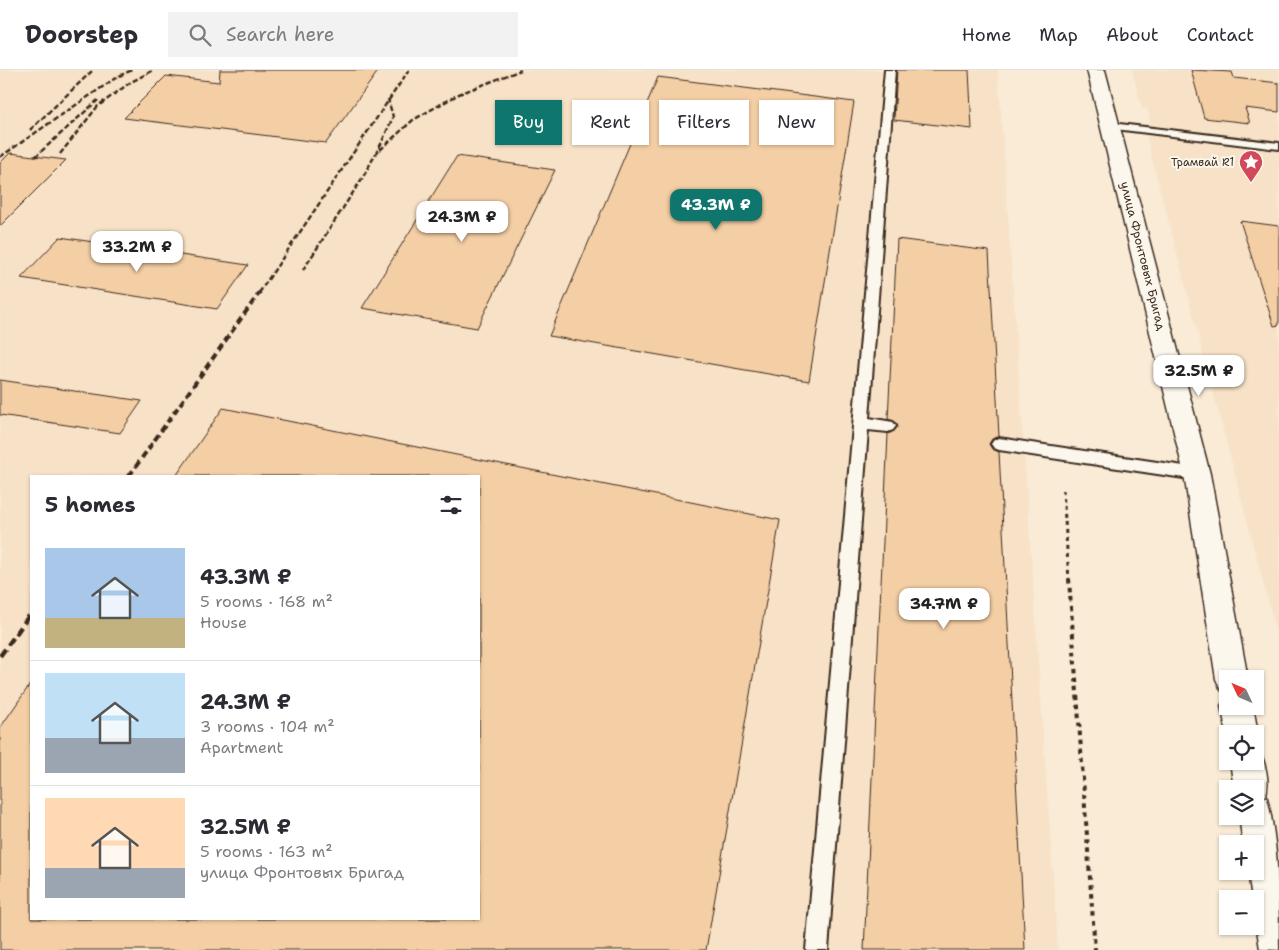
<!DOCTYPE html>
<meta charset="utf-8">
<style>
:root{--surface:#fff;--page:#f2f2f3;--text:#2b2b33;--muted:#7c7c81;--line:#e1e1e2;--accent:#0f766e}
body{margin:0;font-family:"Shantell Sans",sans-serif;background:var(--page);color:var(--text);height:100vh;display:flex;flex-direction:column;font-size:19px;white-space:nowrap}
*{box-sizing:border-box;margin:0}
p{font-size:16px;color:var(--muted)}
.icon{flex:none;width:28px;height:28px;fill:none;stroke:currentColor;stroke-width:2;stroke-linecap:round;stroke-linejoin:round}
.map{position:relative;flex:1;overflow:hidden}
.side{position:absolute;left:30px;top:405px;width:450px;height:445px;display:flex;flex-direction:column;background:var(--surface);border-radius:0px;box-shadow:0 1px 4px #0004}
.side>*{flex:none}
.banner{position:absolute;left:495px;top:30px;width:475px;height:45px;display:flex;gap:10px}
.needle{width:32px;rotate:314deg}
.tools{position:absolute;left:1219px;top:600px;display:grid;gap:10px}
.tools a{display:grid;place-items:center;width:45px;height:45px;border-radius:0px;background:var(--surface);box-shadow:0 1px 4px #0004;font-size:25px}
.price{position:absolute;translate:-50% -42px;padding:0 11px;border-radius:10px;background:#fff;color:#222;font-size:16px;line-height:32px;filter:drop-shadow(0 1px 2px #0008)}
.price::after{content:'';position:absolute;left:50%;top:30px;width:15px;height:11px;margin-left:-8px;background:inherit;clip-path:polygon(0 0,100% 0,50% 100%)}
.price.current{background:var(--accent);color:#fff}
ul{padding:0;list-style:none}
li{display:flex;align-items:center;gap:15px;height:125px;padding:0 15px}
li+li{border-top:1px solid var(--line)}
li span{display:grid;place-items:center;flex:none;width:140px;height:100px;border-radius:0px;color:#555}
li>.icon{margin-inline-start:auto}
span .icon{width:60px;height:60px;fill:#fffc;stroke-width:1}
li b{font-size:21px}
h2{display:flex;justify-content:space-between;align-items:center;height:60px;padding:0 15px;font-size:21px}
.tag{padding:0 18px;border-radius:0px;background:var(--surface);box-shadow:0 1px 4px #0004;font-size:18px;line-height:45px}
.tag.current{background:var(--accent);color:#fff}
header{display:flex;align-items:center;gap:30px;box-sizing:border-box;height:70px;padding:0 25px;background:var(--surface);border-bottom:1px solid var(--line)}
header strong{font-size:24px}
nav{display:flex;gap:28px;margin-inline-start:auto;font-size:18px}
.search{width:350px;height:45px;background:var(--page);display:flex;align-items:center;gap:12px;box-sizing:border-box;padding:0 18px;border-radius:0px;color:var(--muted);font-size:19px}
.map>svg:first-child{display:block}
.built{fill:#f8e2c7;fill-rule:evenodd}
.building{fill:#f4cea4;stroke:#3b2a1e}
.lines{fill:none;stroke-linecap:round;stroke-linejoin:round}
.service-casing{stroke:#3b2a1e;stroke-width:4}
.secondary-casing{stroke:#3b2a1e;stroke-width:3}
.path-far1{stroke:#3b2a1e;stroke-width:3;stroke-dasharray:4 4;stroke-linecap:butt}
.path{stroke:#3b2a1e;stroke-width:4;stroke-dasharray:4.5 4.5;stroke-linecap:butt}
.service{fill:#fbf7ec;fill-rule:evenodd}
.secondary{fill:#fbf7ec;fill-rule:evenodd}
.rail-far2{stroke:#3b2a1e;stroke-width:2.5;stroke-dasharray:5.5 2.5;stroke-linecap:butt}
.rail-far1{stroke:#3b2a1e;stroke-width:4;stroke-dasharray:7 4;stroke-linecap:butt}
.rail{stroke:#3b2a1e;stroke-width:4.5;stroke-dasharray:9 4.5;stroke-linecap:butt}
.labels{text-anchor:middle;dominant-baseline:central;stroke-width:4;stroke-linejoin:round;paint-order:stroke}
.far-poi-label{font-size:11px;fill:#3b2a1e;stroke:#fbf7ec;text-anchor:end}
.street-label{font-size:12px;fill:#3b2a1e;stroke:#fbf7ec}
</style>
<header>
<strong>Doorstep</strong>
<div class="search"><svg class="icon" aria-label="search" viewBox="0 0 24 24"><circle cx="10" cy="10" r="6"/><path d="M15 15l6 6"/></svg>Search here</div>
<nav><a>Home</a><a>Map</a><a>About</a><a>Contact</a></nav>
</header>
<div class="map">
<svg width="1279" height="880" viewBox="0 0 1279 880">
<rect width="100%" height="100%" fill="#f9ebd6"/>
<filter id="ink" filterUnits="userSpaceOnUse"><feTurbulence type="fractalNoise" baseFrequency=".02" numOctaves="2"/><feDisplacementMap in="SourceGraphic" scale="10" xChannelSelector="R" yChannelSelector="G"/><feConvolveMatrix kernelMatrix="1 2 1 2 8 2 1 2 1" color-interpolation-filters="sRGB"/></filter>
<g filter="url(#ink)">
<path class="built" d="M0,0H998L1058,880H0ZM31,406H479V849H31Z
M1132,0H1279V573L1143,54H1150L1148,39L1142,38Z"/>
<path class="building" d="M220,0H379L326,73L124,48L166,6L219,12Z
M897,0H969L972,59L894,50Z
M1191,0L1232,2L1234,8L1279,13V42L1245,38L1250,53L1204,48Z
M658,7L854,32L809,311L549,266Z
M10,83L66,90L0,156V93Z
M457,86L555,100L477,258L362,238Z
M1240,151L1279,156V255L1274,256Z
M60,167L248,195L217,239L21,208Z
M897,169L989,181L999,366L992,369L989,374L992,379L999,382L1025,880H864L888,364L894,361L898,356L894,351L888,349Z
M0,310L142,331L120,363L0,345Z
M223,338L780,450L706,880H0V658L31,613V849H479V406H176Z"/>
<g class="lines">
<g class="service-casing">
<path id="service" d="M885,0H895L869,348L893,352L896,356L893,360L888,362L868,360L828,880H806Z
M1111,53L1279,73V79L1107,58L1105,56Z
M999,368L1197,398L1203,399L1205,404L1203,409L1197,410L999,380L994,378L991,374L994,370Z"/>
</g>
<g class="secondary-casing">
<path id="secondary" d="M1087,0H1105L1210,404L1248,609H1228V622L1221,620L1216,609L1184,404Z
M1228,624V636H1253L1258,664L1255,672V664H1228V668L1221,636Z
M1255,678L1259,679C1265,693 1271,712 1265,727L1267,728C1279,774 1279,831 1279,880L1260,879L1255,847V829H1252L1248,801H1255V774H1243L1239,746H1255V719H1234L1230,691H1255Z"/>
</g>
<path class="path-far1" d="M1063,420L1069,510"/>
<path class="path" d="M1069,509L1095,880"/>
<use href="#service" class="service"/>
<use href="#secondary" class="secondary"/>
<path class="rail-far2" d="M30,60L93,0
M380,80L413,50L459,24L521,0
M60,84L98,36L131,12L154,0
M0,87L117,7L132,0
M35,87L98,30
M303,200L363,107L381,74L393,47L388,29
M259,223L409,0"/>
<path class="rail-far1" d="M129,406L260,222"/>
<path class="rail" d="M0,586L31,543"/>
</g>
</g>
<defs>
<g id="sight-pin" transform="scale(1.25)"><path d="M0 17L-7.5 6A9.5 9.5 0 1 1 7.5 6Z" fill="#d1495b" stroke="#fbf7ec"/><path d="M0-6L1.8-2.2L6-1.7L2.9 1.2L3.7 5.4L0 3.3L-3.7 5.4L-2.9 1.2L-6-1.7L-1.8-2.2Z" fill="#fff"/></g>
</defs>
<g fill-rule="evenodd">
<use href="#sight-pin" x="1251" y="92"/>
</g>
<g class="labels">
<g class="far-poi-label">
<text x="1234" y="92">Трамвай R1</text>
</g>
<g class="street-label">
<text transform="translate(1143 186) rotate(76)">улица Фронтовых Бригад</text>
</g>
</g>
</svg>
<div class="tools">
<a><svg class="needle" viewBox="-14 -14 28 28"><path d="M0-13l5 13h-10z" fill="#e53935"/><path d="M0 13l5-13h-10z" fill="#7c7c81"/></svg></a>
<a><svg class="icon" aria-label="locate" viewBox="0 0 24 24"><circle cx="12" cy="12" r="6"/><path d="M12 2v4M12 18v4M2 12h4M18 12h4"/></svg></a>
<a><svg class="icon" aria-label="layers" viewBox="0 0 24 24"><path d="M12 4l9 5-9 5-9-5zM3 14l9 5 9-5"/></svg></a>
<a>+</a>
<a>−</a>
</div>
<b class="price current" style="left:716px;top:161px">43.3M ₽</b>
<b class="price" style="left:462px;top:173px">24.3M ₽</b>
<b class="price" style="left:137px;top:203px">33.2M ₽</b>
<b class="price" style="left:1199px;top:327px">32.5M ₽</b>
<b class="price" style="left:944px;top:560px">34.7M ₽</b>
<div class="banner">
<a class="tag current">Buy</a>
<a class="tag">Rent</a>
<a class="tag">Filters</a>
<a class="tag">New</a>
</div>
<section class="side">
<h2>5 homes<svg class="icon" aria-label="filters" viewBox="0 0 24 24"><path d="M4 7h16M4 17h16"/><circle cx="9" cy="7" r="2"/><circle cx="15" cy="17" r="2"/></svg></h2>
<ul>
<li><span style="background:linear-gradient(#a9c7e8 70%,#c2b280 0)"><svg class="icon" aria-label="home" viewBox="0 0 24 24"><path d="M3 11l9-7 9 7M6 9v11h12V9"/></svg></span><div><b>43.3M ₽</b><p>5 rooms · 168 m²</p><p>House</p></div></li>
<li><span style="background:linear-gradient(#bfe0f5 65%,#9aa5b1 0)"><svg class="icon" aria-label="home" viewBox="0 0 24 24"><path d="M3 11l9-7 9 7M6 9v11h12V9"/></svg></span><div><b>24.3M ₽</b><p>3 rooms · 104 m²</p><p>Apartment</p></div></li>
<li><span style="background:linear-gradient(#ffd9b3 70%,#9aa5b1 0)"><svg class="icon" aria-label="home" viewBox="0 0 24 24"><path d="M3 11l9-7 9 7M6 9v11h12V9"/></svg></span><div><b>32.5M ₽</b><p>5 rooms · 163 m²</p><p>улица Фронтовых Бригад</p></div></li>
</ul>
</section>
</div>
